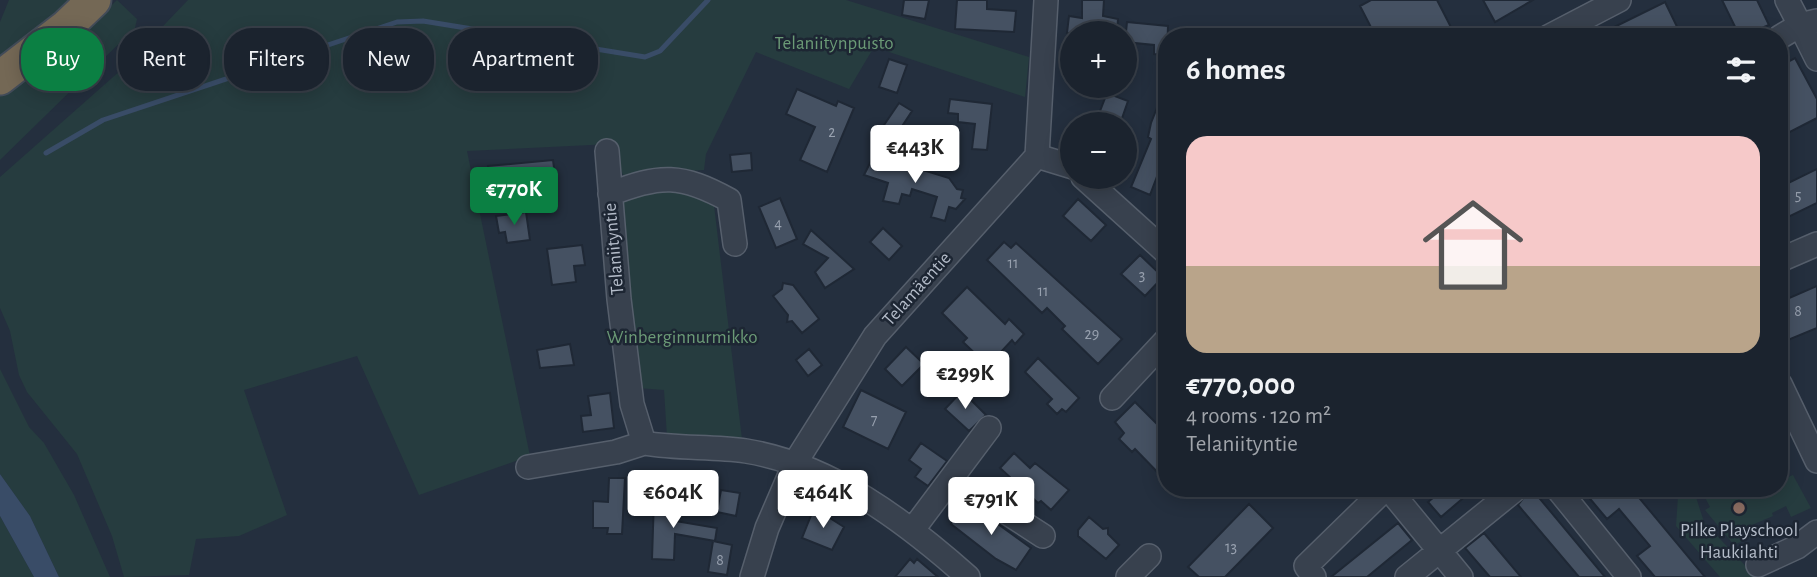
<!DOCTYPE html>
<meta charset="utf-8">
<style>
:root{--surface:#1b232e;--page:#282f3a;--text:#f1f3f6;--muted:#a0a4aa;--line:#39404a;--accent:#0b8043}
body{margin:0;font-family:"Alegreya Sans",sans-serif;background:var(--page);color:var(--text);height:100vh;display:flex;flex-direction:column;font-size:26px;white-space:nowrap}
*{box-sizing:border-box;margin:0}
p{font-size:23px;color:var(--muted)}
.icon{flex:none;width:38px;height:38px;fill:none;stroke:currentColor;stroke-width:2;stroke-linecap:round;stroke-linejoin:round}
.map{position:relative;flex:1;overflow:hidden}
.sheet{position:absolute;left:1158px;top:28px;width:630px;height:469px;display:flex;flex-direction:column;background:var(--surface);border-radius:28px;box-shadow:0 4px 18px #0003,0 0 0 2px var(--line)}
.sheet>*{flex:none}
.guide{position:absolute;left:21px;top:28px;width:665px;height:63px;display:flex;gap:14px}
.buttons{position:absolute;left:1060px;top:21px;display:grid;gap:14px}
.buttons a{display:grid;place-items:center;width:77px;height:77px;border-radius:50%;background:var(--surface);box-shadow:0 4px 18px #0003,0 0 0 2px var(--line);font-size:35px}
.price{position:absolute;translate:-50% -60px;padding:0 16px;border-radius:7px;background:#fff;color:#222;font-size:23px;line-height:46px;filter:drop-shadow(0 2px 4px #0008)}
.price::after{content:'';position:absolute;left:50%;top:42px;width:21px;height:16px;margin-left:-10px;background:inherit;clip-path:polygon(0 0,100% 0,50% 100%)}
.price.on{background:var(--accent);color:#fff}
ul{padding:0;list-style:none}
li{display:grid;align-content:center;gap:14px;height:371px;padding:0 28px}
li+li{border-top:2px solid var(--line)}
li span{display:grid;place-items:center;height:217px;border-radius:21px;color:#555}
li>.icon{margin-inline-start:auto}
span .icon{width:126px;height:126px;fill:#fffc;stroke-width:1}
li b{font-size:30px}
h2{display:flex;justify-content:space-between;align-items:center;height:84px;padding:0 28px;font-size:30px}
.chip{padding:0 24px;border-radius:28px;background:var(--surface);box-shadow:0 4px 18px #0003,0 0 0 2px var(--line);font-size:24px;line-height:63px}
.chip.on{background:var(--accent);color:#fff}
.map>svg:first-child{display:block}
.green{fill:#263c3f}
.water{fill:#394c67}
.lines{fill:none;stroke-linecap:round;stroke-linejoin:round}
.stream{stroke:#394c67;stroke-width:5}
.building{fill:#455162;stroke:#1f2835;stroke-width:2}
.minor-casing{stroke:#565f6c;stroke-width:26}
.highway-casing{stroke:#434c59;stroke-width:37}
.minor{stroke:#38414e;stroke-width:23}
.highway{stroke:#746855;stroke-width:33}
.education-dot{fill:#8d6e63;stroke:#1d2633;stroke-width:2.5}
.labels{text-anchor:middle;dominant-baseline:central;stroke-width:5;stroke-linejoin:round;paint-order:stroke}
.number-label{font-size:16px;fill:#98a1af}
.park-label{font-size:19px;fill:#6b9a76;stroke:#1d2633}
.street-label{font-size:19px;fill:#b4bcc9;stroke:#1d2633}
.poi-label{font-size:19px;fill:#b4bcc9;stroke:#1d2633}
</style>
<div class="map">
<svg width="1817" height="577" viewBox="0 0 1817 577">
<rect width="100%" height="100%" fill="#242f3e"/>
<path class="green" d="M9,0H74L0,62V22Z
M117,0L137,19L135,28L0,160V95L61,54Z
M188,0H846L1029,57L1025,97L874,47L849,89L756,52L706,154L704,170L623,175L612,144L467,151L530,456L419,495L357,356L244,390L287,515L239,536L196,539L189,575L124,577L112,536L77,454L27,392L19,375L10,331L0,308V177L121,70Z
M660,186L713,197L742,439L667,437L664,390L638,388L623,202Z
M0,369L29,427L44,443L74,495L110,577H59L30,516L0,474Z
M1786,472L1788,477L1793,475L1811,508L1791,517L1786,506L1772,513L1773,516L1752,525L1755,535L1734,545L1705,510L1710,507L1700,488H1780V475Z
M1689,488L1695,494L1704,522L1756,577H1720L1676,526L1678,496L1683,490Z
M0,516L34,577H0Z"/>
<path class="water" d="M0,474L30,516L59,577H34L0,516Z"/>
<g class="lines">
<path class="stream" d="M46,153L103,120L397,22L423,21L645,57L660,51L708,0"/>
</g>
<path class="building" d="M904,0H929L925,19L902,15Z
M957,0H987V9L1016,11L1014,32L955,29Z
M1082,0H1104L1103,16L1118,19L1117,33H1067L1069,16L1082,18Z
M1371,0H1437L1456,37H1376L1360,6Z
M1483,0H1533L1495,22Z
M1722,0H1757L1769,25L1740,37Z
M1665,2L1682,37H1594Z
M1127,22L1168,26L1167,55L1154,54V45L1125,42Z
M1795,58L1817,99V118L1786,134L1780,122V66Z
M889,59L907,65L897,93L879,87Z
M1166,85L1167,150L1150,195L1131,187L1151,139L1148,137L1151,123Z
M797,89L836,106L838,101L854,108L827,172L800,160L815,127L786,114Z
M1107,93L1128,101L1120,124H1095Z
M950,99L992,104L987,150L972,149L975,124L958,122V114L948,113Z
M899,103L912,111L895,137L882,128Z
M751,153L752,170L732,172L730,155Z
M874,155L949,178L957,189L963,190L961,198L965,199L956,209L949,207L945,221L931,217L937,197L912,189L910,196L902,194L899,204L883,201L888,183L864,175Z
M553,160L556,182L491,188L488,166Z
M1817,169V203L1780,221V187Z
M780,198L797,239L776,248L759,207Z
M1078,199L1106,225L1091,241L1063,216Z
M526,212L530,240L507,243L505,232L499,233L496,216Z
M883,228L902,246L889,260L870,242Z
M811,230L854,269L825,288L815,272L828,258L803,244Z
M1004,242L1011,248L1016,243L1122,339L1098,364L1062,329L1065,326L1047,308L1042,313L987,260Z
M582,245L585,265L574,266L576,282L552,285L547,249Z
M1140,255L1163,277L1145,296L1121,274Z
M783,283L793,285L819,319L802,333L792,321L787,322L788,315L773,296L782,289Z
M1817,286V328L1788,340L1780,321V302Z
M967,287L1005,324L1009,319L1024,334L1015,344L1012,340L988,366L963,342L967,338L942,313Z
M570,344L574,365L540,368L537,350Z
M906,347L924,364L902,386L885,369Z
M809,349L822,365L808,376L796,360Z
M1038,358L1079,398L1066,412L1062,409L1057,414L1047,404L1052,399L1025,372Z
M861,390L906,412L888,449L843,427Z
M962,391L986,415L969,431L945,409Z
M610,393L614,428L583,432L581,416L591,415L588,396Z
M1135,402L1167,434V482L1135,449L1132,452L1119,439L1124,433L1115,422Z
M921,443L947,461L928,486L915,477L921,469L909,460Z
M1014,453L1030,468L1035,463L1069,490L1051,510L1041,501L1038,503L1000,468Z
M609,478H625L622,534H607L608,528H593V501L608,502Z
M1445,488H1475L1441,517L1428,502Z
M1531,488L1605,577H1579L1518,505Z
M1581,488H1631L1705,577H1655L1637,556L1650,546L1619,509L1607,519Z
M721,490L740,493L736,516L717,512Z
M654,498L676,499L675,521L717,528L715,541L675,534L674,560L652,559Z
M1249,504L1273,528L1225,577H1199L1188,567Z
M964,505L980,511L1031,548L1016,570L996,559L951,524Z
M814,508L844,527L832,550L802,538Z
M1089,517L1103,529L1108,528V534L1119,545L1106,559L1078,536V530Z
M1398,523L1412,540L1367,577H1331Z
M1484,533L1521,577H1490L1465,548Z
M713,541L732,545L727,575L708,572Z
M910,559L914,563L917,559L938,577H895Z"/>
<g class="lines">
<g class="minor-casing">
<path id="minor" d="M1817,21L1800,25L1817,59
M1548,37L1619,0
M1780,37L1800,25L1787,0
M607,151L619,299L632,404L644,443C678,449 712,446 746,451C831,465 905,521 968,577
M1037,156L1073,167
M1083,177L1167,253
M610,194C660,174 682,174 729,200L735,244
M1780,260L1817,244
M1780,384L1817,461
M1112,398L1167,339
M528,467L616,452L644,443
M1388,488L1461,577
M1557,488L1629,577
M966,491L986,499L1043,536
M914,528L989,428
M1758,565L1797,547L1817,532
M752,577L767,528L795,463L875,336L1037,156L1046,0
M1128,577L1149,556
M1314,577L1306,566L1386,488
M1407,577L1517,488"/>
</g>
<g class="highway-casing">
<path id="highway" d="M0,78L67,26L94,0"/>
</g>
<use href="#minor" class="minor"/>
<use href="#highway" class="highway"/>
</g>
<circle class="education-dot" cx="1739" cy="508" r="7"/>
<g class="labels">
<g class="number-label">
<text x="832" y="132">2</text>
<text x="1798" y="195">5</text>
<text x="778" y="223">4</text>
<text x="1013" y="263">11</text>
<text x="1142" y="275">3</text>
<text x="1043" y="291">11</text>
<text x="1798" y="311">8</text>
<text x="1092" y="334">29</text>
<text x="874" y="420">7</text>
<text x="1231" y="547">13</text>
<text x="720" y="560">8</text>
</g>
<g class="park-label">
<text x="834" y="43">Telaniitynpuisto</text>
<text x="682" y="337">Winberginnurmikko</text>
</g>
<g class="street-label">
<text transform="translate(614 249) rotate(-95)">Telaniityntie</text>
<text transform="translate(917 289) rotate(-48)">Telamäentie</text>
</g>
<g class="poi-label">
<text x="1739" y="530">Pilke Playschool<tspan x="1739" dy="22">Haukilahti</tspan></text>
</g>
</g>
</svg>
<div class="buttons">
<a>+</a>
<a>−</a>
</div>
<b class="price" style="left:915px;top:185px">€443K</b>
<b class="price on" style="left:514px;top:227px">€770K</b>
<b class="price" style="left:965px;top:411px">€299K</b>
<b class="price" style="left:673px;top:530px">€604K</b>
<b class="price" style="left:823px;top:530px">€464K</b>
<b class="price" style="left:991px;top:537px">€791K</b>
<div class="guide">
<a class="chip on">Buy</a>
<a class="chip">Rent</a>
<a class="chip">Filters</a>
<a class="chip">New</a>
<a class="chip">Apartment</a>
</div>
<section class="sheet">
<h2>6 homes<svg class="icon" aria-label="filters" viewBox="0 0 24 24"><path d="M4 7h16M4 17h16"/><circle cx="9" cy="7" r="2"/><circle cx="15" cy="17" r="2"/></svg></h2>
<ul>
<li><span style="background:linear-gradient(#f6c9c9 60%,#b9a48a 0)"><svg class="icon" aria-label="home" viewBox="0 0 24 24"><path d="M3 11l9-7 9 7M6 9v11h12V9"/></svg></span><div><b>€770,000</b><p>4 rooms · 120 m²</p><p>Telaniityntie</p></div></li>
</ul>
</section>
</div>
